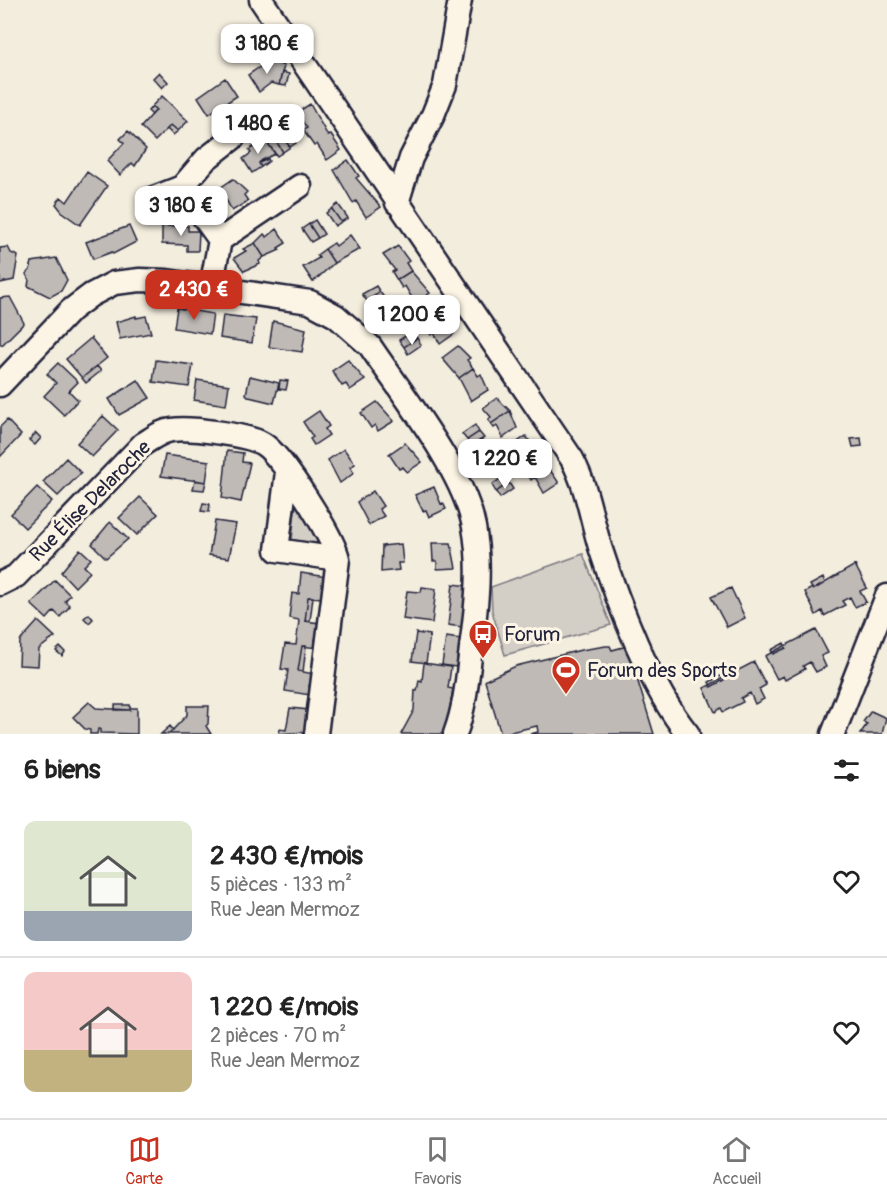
<!DOCTYPE html>
<html lang="fr">
<meta charset="utf-8">
<style>
:root{--surface:#fff;--page:#f6f6f6;--text:#222;--muted:#767676;--line:#e0e0e0;--accent:#c8321e}
body{margin:0;font-family:Pangolin,sans-serif;background:var(--page);color:var(--text);height:100vh;display:flex;flex-direction:column;font-size:22px;white-space:nowrap}
*{box-sizing:border-box;margin:0}
p{font-size:20px;color:var(--muted)}
.icon{flex:none;width:33px;height:33px;fill:none;stroke:currentColor;stroke-width:2;stroke-linecap:round;stroke-linejoin:round}
.map{position:relative;height:734px;overflow:hidden}
.sheet{display:flex;flex-direction:column;background:var(--surface);flex:1}
.sheet>*{flex:none}
.price{position:absolute;translate:-50% -51px;padding:0 14px;border-radius:12px;background:#fff;color:#222;font-size:20px;line-height:39px;filter:drop-shadow(0 2px 3px #0008)}
.price::after{content:'';position:absolute;left:50%;top:36px;width:18px;height:14px;margin-left:-9px;background:inherit;clip-path:polygon(0 0,100% 0,50% 100%)}
.price.on{background:var(--accent);color:#fff}
ul{padding:0;list-style:none}
li{display:flex;align-items:center;gap:18px;height:150px;padding:0 24px}
li+li{border-top:2px solid var(--line)}
li span{display:grid;place-items:center;flex:none;width:168px;height:120px;border-radius:12px;color:#555}
li>.icon{margin-inline-start:auto}
span .icon{width:72px;height:72px;fill:#fffc;stroke-width:1}
li b{font-size:26px}
h2{display:flex;justify-content:space-between;align-items:center;height:72px;padding:0 24px;font-size:26px}
.dock{display:flex;justify-content:space-around;align-items:center;height:84px;border-top:2px solid var(--line);background:var(--surface);font-size:16px;color:var(--muted)}
.dock a{display:grid;justify-items:center;gap:3px}
.dock .on{color:var(--accent)}
.map>svg:first-child{display:block}
.green{fill:#d4cfc6;stroke:#7b7880;stroke-width:1.5}
.building{fill:#bfbab6;stroke:#22223b;stroke-width:1.5}
.lines{fill:none;stroke-linecap:round;stroke-linejoin:round}
.minor-casing{stroke:#22223b;stroke-width:27}
.minor{stroke:#fcf5e5;stroke-width:22}
.labels{text-anchor:middle;dominant-baseline:central;stroke-width:6;stroke-linejoin:round;paint-order:stroke}
.street-label{font-size:20px;fill:#22223b;stroke:#fcf5e5}
.poi-label{font-size:20px;fill:#22223b;stroke:#fcf5e5;text-anchor:start}
</style>
<div class="map">
<svg width="887" height="734" viewBox="0 0 887 734">
<rect width="100%" height="100%" fill="#f3edde"/>
<filter id="ink" filterUnits="userSpaceOnUse"><feTurbulence type="fractalNoise" baseFrequency=".0167" numOctaves="2"/><feDisplacementMap in="SourceGraphic" scale="12" xChannelSelector="R" yChannelSelector="G"/><feConvolveMatrix kernelMatrix="1 2 1 2 8 2 1 2 1" color-interpolation-filters="sRGB"/></filter>
<g filter="url(#ink)">
<path class="green" d="M296,500L326,545L292,542Z
M583,554L611,625L505,655L492,611L491,587Z"/>
<path class="building" d="M270,60L284,66L279,85L271,83L259,92L248,75Z
M159,72L168,82L162,88L153,78Z
M282,72L289,74L286,86L279,85Z
M225,78L237,96L209,114L198,97Z
M162,96L188,121L178,131L171,125L155,141L141,127L156,110L152,106Z
M310,104L328,136L331,135L341,150L327,160L317,144L314,146L303,130L307,128L296,113Z
M152,106L156,110L152,115L148,111Z
M171,125L178,131L173,135L167,129Z
M286,129L296,143L290,147L280,134Z
M128,131L146,149L135,166L132,163L120,175L107,161L124,143L120,139Z
M280,134L290,147L283,152L274,138Z
M274,138L283,152L277,156L267,142Z
M265,139L275,154L262,160L259,163L261,167L252,173L243,159L251,153L249,150Z
M268,159L269,161L261,167L259,163Z
M348,160L359,176L356,178L381,207L366,217L356,201L353,203L334,170Z
M87,172L107,186L80,225L63,213L56,204L61,197L67,202Z
M233,179L247,192L244,195L248,201L232,211L220,188Z
M338,204L348,218L341,222L332,209Z
M332,209L341,222L335,226L326,213Z
M315,220L324,234L318,238L309,224Z
M309,224L318,238L311,242L302,229Z
M129,226L136,242L113,254L112,252L93,259L86,242Z
M162,226H188V231H199L198,251H187V245L162,244Z
M277,229L286,243L278,248L280,250L264,257L255,243L264,234L267,237Z
M350,235L360,249L334,263L325,249L334,243L336,246Z
M255,243L264,257L259,261L260,264L244,271L234,258L246,251L243,249Z
M398,246L409,261L406,263L411,271L397,280L392,272L395,270L383,255Z
M8,247L11,253L18,256L14,280L0,283V248Z
M325,249L334,263L313,282L303,267L319,258L317,255Z
M56,258L67,280L61,291L50,297L28,286L29,280L26,274L30,270L32,262Z
M411,271L430,293L415,303L405,286L402,288L397,280Z
M376,286L380,292L367,301L362,294Z
M380,292L385,299L371,308L367,301Z
M10,297L24,323L2,345L0,343V298Z
M434,304L447,318L428,330L425,326L428,324L420,314Z
M177,308L213,314L210,334L174,328Z
M223,315L256,319L252,343L220,338Z
M136,316V318L146,316L151,333L120,339L116,322Z
M447,318L454,334L440,344L434,333L431,335L428,330Z
M273,321L306,329L302,352L269,347Z
M412,332L417,338L404,347L399,340Z
M91,338L107,358L82,378L66,359Z
M417,338L421,345L408,354L404,347Z
M458,346L470,358L467,360L473,368L459,378L442,358Z
M156,360L193,365L189,387L153,382Z
M348,360L365,380L350,390L346,384L342,386L332,371Z
M58,363L78,382L69,391L78,400L64,415L44,396L56,383L47,374Z
M97,366L101,371L86,383L82,378Z
M473,368L478,376L481,374L488,390L471,401L459,378Z
M250,376L279,383L274,403L249,397L246,394Z
M138,380L150,398L119,415L109,399Z
M197,380L229,385L226,405L194,400Z
M280,380L288,381L286,390L279,389Z
M497,398L510,411L491,424L488,420L491,417L483,408Z
M377,402L394,421L378,431L375,425L371,428L361,413Z
M319,411L329,426L325,429L329,435L314,445L310,439L313,437L303,422Z
M510,411L517,428L503,438L497,426L494,428L491,424Z
M103,416L118,430L92,457L77,443Z
M7,420L21,435L0,457V427Z
M475,425L479,432L467,440L462,434Z
M479,432L484,438L471,446L467,440Z
M36,433L41,438L35,445L29,440Z
M526,436L537,452L534,454L540,462L526,471L520,463L524,460L512,446Z
M861,438L862,446L853,447L851,439Z
M405,443L422,462L407,472L403,467L399,469L389,454Z
M344,449L355,464L350,467L354,473L340,483L328,460Z
M227,451L243,453L242,462L250,463L241,502L222,498Z
M165,455L209,461L206,482L161,476Z
M66,458L81,473L58,496L43,482Z
M540,462L545,469L548,467L559,483L544,493L535,477L531,480L526,471Z
M504,476L509,483L496,492L492,485Z
M195,480L206,482L204,490L193,489Z
M509,483L513,489L500,498L496,492Z
M37,487L52,501L25,528L11,514Z
M434,487L441,504L443,503L446,509L429,517L426,510L423,511L415,495Z
M373,491L383,506L379,509L384,516L369,525L357,502Z
M140,497L158,514L137,535L119,518Z
M203,503L210,504L209,512L201,511Z
M215,521L236,524L229,558L209,555Z
M110,522L128,539L106,558L92,544Z
M432,543H451L456,568L437,569V561H433Z
M401,544L403,563H398L399,570L381,572L382,546Z
M80,549L91,559L84,566L90,572L75,587L61,572Z
M855,565L867,588L860,591L866,602L855,607L850,597L842,601L845,605L824,616L822,611L816,615L805,592L812,588L813,590Z
M301,573L327,577L322,589L325,590L324,598L308,597L305,621L320,623L315,640H318L317,648L302,646L298,671L314,674L309,686H312L310,695L285,691L288,670L281,669L285,644L296,645L299,620L289,618L292,593L299,594Z
M823,578L825,583L813,590L810,585Z
M55,580L70,595L65,601L70,606L60,617L54,611L47,619L31,604Z
M453,584L468,586L462,627L448,625Z
M422,587L436,589L432,623L403,619L407,591L421,592Z
M731,588L745,618L727,627L711,597Z
M308,597H313L310,621H305Z
M89,614L93,619L89,623L84,618Z
M38,621L55,637L39,649L38,666L19,665L20,641Z
M816,630L828,653L821,656L826,667L816,672L810,662L803,666L805,669L785,680L783,676L777,679L765,656Z
M416,633L430,635L426,663L412,661Z
M446,637L460,639L456,667L442,665Z
M784,643L786,648L773,654L771,650Z
M302,646H306L303,672L298,671Z
M606,646H610L612,650L627,646L654,734H530L538,732L537,726L501,734L485,681L488,679L516,666L581,650Z
M60,647L65,652L62,656L56,651Z
M754,662L766,685L759,689L764,699L755,704L750,693L741,698L743,702L723,712L721,708L715,712L704,688Z
M424,663L451,667L448,688L453,689L447,725L443,734H401L414,710L415,690L417,691L419,680L422,681Z
M722,675L724,680L711,687L709,682Z
M89,702L96,708L130,710V708H137V734L100,733V729H98L97,734H90V730L85,729L73,717Z
M115,705H130V710H115Z
M187,706H209L208,724L206,726L211,734H169L187,715Z
M290,708L309,710L305,732L279,734L280,729L286,730Z
M871,711L886,718L882,734H860L867,724L863,722Z
M170,726L173,730L169,734H161Z"/>
<g class="lines">
<g class="minor-casing">
<path id="minor" d="M261,0L572,459C587,487 591,517 600,547C618,603 651,689 688,734
M182,187L220,240
M151,199L182,187L206,159L233,138
M397,203L411,158L433,115L445,85L460,0
M211,287L220,240L300,186
M0,385L71,310L91,295L114,283L140,280L167,281L310,302L336,316L370,346C402,394 464,471 474,527C481,565 477,602 472,640C468,671 466,705 455,734
M287,472L277,550L338,559
M0,584L16,576L143,444C153,438 161,431 172,430C189,427 249,435 263,444C282,455 334,538 338,559L316,734
M833,734L887,596"/>
</g>
<use href="#minor" class="minor"/>
</g>
</g>
<defs>
<g id="bus-pin" transform="scale(1.5)"><path d="M0 17L-7.5 6A9.5 9.5 0 1 1 7.5 6Z" fill="#c8321e" stroke="#fcf5e5"/><path d="M-5-6H5V4H4V6H2V4H-2V6H-4V4H-5ZM-3.5-4V0h7V-4ZM-3.5 1.2v1.5H-2V1.2ZM2 1.2v1.5H3.5V1.2Z" fill="#fff"/></g>
<g id="stadium-pin" transform="scale(1.5)"><path d="M0 17L-7.5 6A9.5 9.5 0 1 1 7.5 6Z" fill="#c8321e" stroke="#fcf5e5"/><path d="M0-5a6.5 5 0 1 0 0 10a6.5 5 0 1 0 0-10ZM-3.5-1.8h7v3.6h-7Z" fill="#fff"/></g>
</defs>
<g fill-rule="evenodd">
<use href="#bus-pin" x="483" y="634"/>
<use href="#stadium-pin" x="566" y="670"/>
</g>
<g class="labels">
<g class="street-label">
<text transform="translate(90 501) rotate(-45)">Rue Élise Delaroche</text>
</g>
<g class="poi-label">
<text x="504" y="634">Forum</text>
<text x="587" y="670">Forum des Sports</text>
</g>
</g>
</svg>
<b class="price" style="left:267px;top:75px">3 180 €</b>
<b class="price" style="left:258px;top:155px">1 480 €</b>
<b class="price" style="left:181px;top:237px">3 180 €</b>
<b class="price on" style="left:194px;top:321px">2 430 €</b>
<b class="price" style="left:412px;top:346px">1 200 €</b>
<b class="price" style="left:505px;top:490px">1 220 €</b>
</div>
<section class="sheet">
<h2>6 biens<svg class="icon" aria-label="filters" viewBox="0 0 24 24"><path d="M4 7h16M4 17h16"/><circle cx="9" cy="7" r="2"/><circle cx="15" cy="17" r="2"/></svg></h2>
<ul>
<li><span style="background:linear-gradient(#dfe7d0 75%,#9aa5b1 0)"><svg class="icon" aria-label="home" viewBox="0 0 24 24"><path d="M3 11l9-7 9 7M6 9v11h12V9"/></svg></span><div><b>2 430 €/mois</b><p>5 pièces · 133 m²</p><p>Rue Jean Mermoz</p></div><svg class="icon" aria-label="heart" viewBox="0 0 24 24"><path d="M12 20l-8-8c-3-5 5-10 8-4 3-6 11-1 8 4z"/></svg></li>
<li><span style="background:linear-gradient(#f6c9c9 65%,#c2b280 0)"><svg class="icon" aria-label="home" viewBox="0 0 24 24"><path d="M3 11l9-7 9 7M6 9v11h12V9"/></svg></span><div><b>1 220 €/mois</b><p>2 pièces · 70 m²</p><p>Rue Jean Mermoz</p></div><svg class="icon" aria-label="heart" viewBox="0 0 24 24"><path d="M12 20l-8-8c-3-5 5-10 8-4 3-6 11-1 8 4z"/></svg></li>
</ul>
</section>
<nav class="dock">
<a class="on"><svg class="icon" aria-label="map" viewBox="0 0 24 24"><path d="M3 6l6-2 6 2 6-2v14l-6 2-6-2-6 2zM9 4v14M15 6v14"/></svg>Carte</a>
<a><svg class="icon" aria-label="saved" viewBox="0 0 24 24"><path d="M7 4h10v16l-5-4-5 4z"/></svg>Favoris</a>
<a><svg class="icon" aria-label="home" viewBox="0 0 24 24"><path d="M3 11l9-7 9 7M6 9v11h12V9"/></svg>Accueil</a>
</nav>
